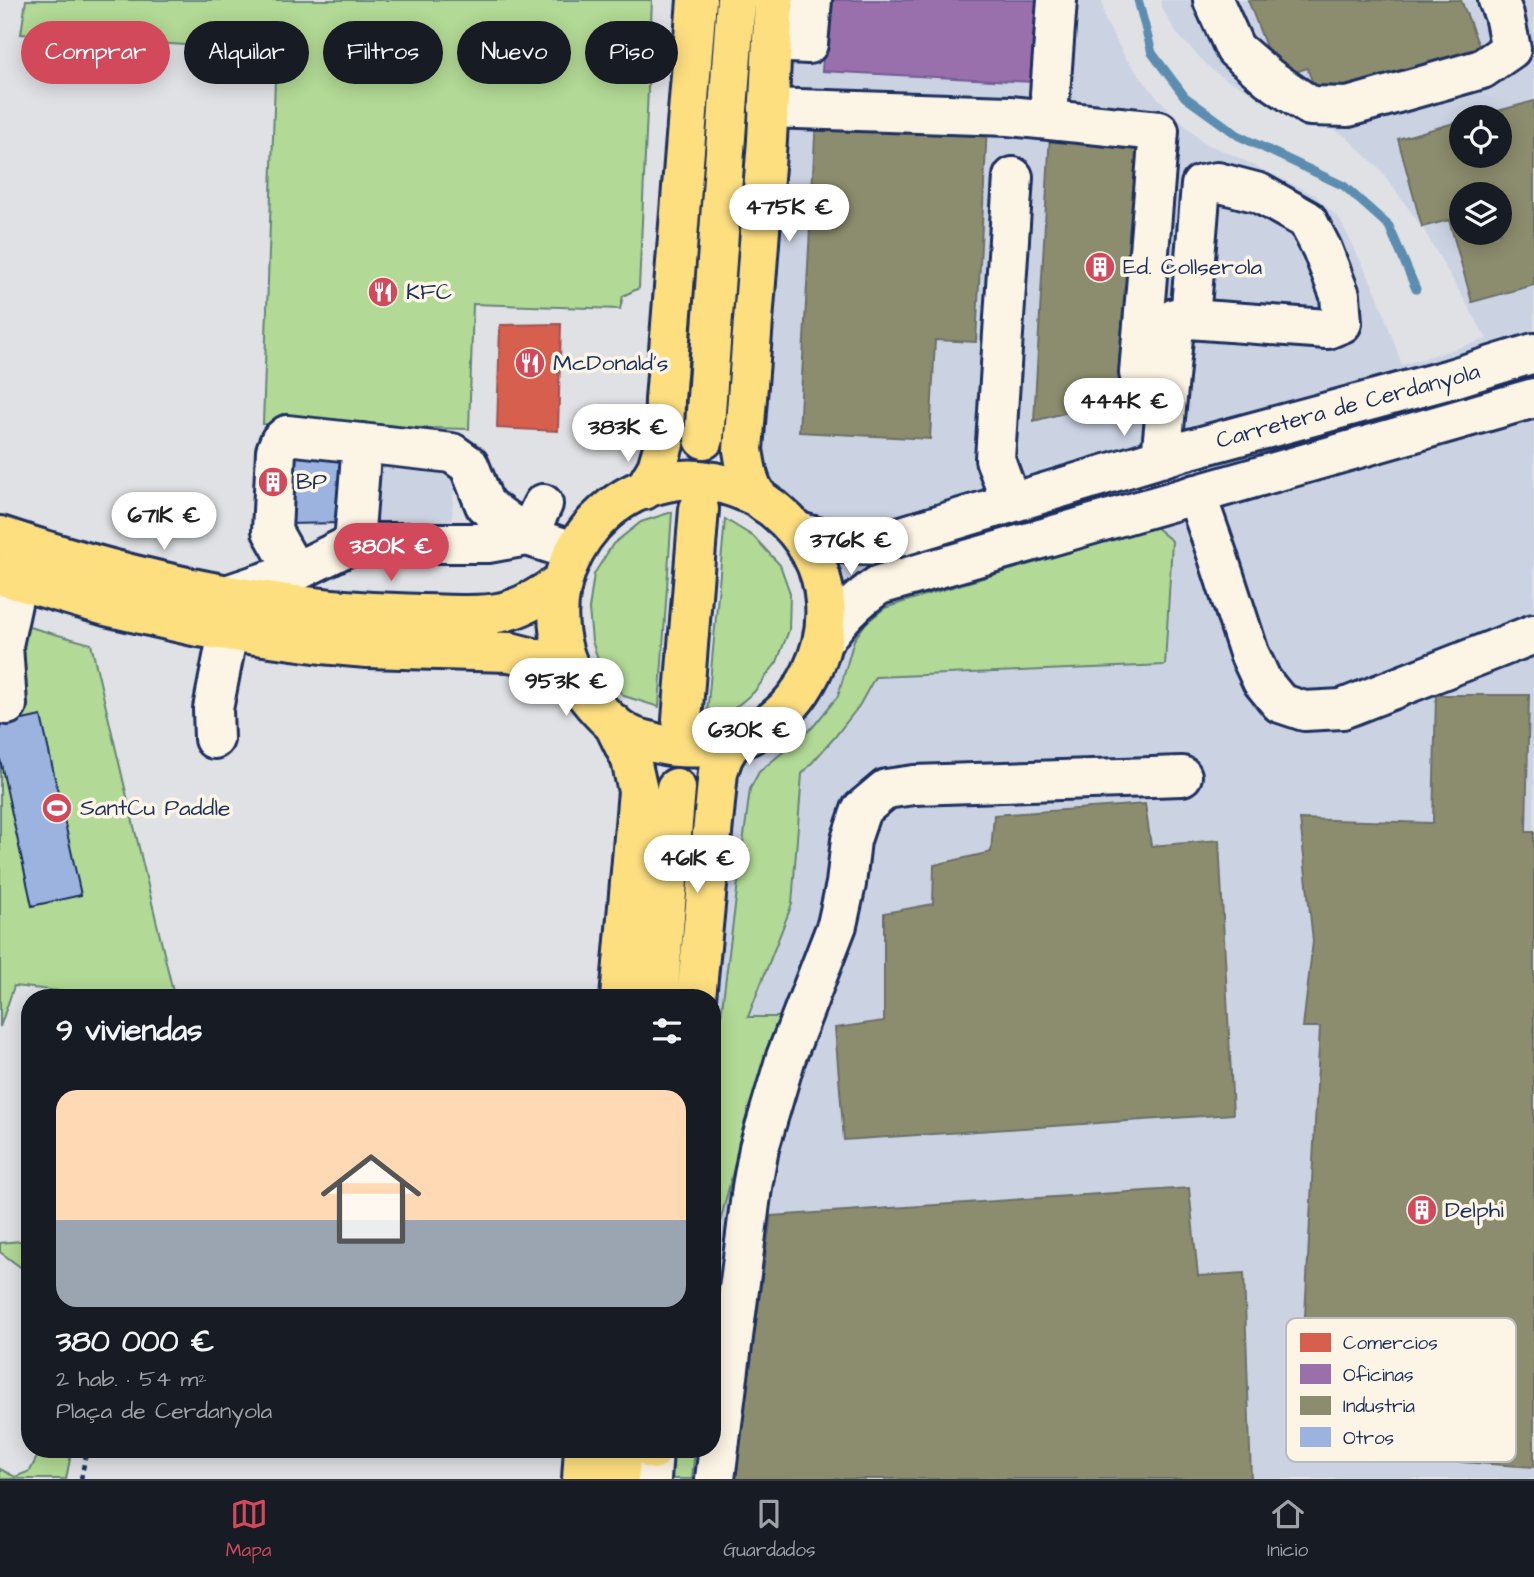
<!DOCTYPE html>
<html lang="es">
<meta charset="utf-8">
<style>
:root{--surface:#171b24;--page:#20242c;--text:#f1f3f6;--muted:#9ea1a6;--line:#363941;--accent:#d1495b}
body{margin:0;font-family:"Architects Daughter",sans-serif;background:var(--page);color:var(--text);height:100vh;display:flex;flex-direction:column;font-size:26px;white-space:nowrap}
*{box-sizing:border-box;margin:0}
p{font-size:23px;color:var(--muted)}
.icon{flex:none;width:38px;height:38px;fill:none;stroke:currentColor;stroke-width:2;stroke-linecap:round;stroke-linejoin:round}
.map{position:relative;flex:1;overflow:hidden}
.panel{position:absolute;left:21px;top:989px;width:700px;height:469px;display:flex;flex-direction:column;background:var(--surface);border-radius:28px;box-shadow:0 4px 18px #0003}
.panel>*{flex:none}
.banner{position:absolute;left:21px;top:21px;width:700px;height:63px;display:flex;gap:14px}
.tools{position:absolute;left:1449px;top:105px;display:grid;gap:14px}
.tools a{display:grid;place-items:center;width:63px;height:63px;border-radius:50%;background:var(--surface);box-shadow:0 4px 18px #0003;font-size:35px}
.price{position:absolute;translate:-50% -60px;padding:0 16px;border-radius:24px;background:#fff;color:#222;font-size:23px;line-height:46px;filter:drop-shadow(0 2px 4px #0008)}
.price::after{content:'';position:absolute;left:50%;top:42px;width:21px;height:16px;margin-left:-10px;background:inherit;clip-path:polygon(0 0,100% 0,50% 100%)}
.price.selected{background:var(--accent);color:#fff}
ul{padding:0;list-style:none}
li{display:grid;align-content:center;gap:14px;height:371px;padding:0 35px}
li span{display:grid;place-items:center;height:217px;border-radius:21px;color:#555}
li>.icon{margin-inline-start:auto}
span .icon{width:126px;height:126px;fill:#fffc;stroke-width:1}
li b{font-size:30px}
h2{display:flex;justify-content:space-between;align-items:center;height:84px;padding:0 35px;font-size:30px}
.chip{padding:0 24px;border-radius:32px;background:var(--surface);box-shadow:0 4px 18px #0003;font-size:24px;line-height:63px}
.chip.selected{background:var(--accent);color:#fff}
.tab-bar{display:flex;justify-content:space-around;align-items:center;height:98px;border-top:2px solid var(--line);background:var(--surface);font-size:19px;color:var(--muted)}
.tab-bar a{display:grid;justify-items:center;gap:4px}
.tab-bar .selected{color:var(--accent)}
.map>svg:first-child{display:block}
.built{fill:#cbd3e3;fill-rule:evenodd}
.green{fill:#b2d995;stroke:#66847a;stroke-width:2}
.shops{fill:#d6604d;stroke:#9e5152;stroke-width:2}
.offices{fill:#9970ab;stroke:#735c94;stroke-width:2}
.industry{fill:#8c8c6e;stroke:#6a7069;stroke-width:2;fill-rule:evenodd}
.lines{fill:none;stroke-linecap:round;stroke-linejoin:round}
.stream{stroke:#5b8db0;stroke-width:9}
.building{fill:#9cb3e0;stroke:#1b2f5e;stroke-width:2}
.minor-casing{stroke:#1b2f5e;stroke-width:44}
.major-casing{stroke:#1b2f5e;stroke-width:44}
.path{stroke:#1b2f5e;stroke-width:4.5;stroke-dasharray:5 5;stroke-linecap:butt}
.minor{stroke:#fcf5e5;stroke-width:38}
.major{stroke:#fddf80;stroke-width:38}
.labels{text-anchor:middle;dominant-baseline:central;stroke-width:7;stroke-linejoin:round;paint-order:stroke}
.poi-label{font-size:23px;fill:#1b2f5e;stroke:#fcf5e5;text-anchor:start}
.street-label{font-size:23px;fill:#1b2f5e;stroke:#fcf5e5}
.key{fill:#fcf5e5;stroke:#b8babc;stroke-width:2}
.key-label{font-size:19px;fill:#1b2f5e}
</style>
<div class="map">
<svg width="1534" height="1479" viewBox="0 0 1534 1479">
<rect width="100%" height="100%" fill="#dfe1e4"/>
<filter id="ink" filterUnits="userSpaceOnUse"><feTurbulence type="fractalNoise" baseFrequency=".0143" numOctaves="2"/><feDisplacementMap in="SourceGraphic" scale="14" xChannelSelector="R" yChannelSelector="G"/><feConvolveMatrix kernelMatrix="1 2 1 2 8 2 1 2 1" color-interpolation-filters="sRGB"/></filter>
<g filter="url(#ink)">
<path class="built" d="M774,0H1102L1105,20L1125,57L1155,95L1202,142L1233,155L1315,195L1340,220L1377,294L1402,365L1487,339L1422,227L1379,168L1344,135L1227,80L1211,69L1177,34L1161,7V0H1534V1479H645L653,1449H712V998L718,772L762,728L826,617L759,498ZM1461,117H1500V156H1461ZM1461,194H1500V233H1461Z
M374,459L456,462L451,530L373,528Z"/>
<path class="green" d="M26,0H652L639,288L623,296L620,309L473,304L469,429L263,424L276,51L21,34Z
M672,512L659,707L624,696L603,674L592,641L589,609L594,574L613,544L641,522Z
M725,519L754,537L780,565L790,593L789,630L777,662L754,692L732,710L707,715Z
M1155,527L1172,541L1165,665L875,677L859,706L834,738L802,774L792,904L748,1017H784L745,1125L719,1226L712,1289V1086L750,789L759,772L813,727L838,696L854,640L866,623L885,608L922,596Z
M0,619L91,644L174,996L173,998L116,997L14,986L0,1027Z
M30,1240V1274L0,1252V1243Z
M41,1449H72L66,1479H0V1469L15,1477L30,1471Z
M673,1449H695L692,1479H671Z"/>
<path class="shops" d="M561,324L558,431L497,428L500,325Z"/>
<path class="offices" d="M827,0H1038L1033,82L822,71Z"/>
<path class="industry" d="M1248,0H1461L1480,49L1321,104L1307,68L1278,78Z
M1534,101V285L1472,302L1449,220L1422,227L1398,139L1461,121V156H1500V117H1476ZM1461,194H1500V233H1461Z
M816,118L987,127L976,342L935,340L930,439L799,432Z
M1050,133L1166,143L1149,391L1034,421Z
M1436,695H1529L1526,832H1534V1467L1344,1454L1351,1396L1301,1393L1320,1027H1303L1313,941L1300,819L1433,823Z
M1145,804L1151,846L1219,840L1233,1114L844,1140L835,1028L884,1021V913L933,904L934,865L991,852L994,815Z
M1189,1188L1198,1276L1244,1273L1251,1479H734L771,1216Z"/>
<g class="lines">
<path class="stream" d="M1138,0L1152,53L1185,97L1239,136L1344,186L1389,226L1416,289"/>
</g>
<path class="building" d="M286,440L347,446L344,523L287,524Z
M41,716L81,895L32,906L0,759V725Z"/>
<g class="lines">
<g class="minor-casing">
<path id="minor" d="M1213,0L1235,49L1269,78L1310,106L1348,107L1482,69L1511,49L1504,15L1498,0
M772,42L808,44L812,0
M1050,94L1057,0
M768,108L1009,116L1159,131L1139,373
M1161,458L1175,318L1327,329L1342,323L1340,295L1322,249L1307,220L1259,193L1217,182L1201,185L1190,319
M1196,494L1217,554L1249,653L1262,681L1280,703L1304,711L1342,709L1534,634
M1011,503L995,459L1013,177
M799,532C826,540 842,545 872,545L1183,451L1450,379L1534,353
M354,543L362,443
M295,572L272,531L276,451L280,441L287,435L452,453L469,465L485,505L527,536L543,504
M226,595L295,572L354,543H488L527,536L574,551
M823,641C840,618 855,601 879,585L1534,398
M7,705L3,645L17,580
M214,739L213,709L228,632
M651,1479L653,1450
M715,1479L752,1187L759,1148L786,1057L837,925L846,884L851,840L861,810L886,789L914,785L1182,776"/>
</g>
<g class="major-casing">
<path id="major" d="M704,439L736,0
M644,490L657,468L664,444L665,400L697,0
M759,498C730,484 700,475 667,482C571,501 524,618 587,696C598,710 613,727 630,735C637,739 647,740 655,743C690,752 730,748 762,728C804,702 829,651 825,602C823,567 804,534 777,512C772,507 765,504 760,499C748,487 746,467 743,450L767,140L774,0
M0,536C139,582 274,611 421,614C447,614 486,618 510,610C529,604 545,594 561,582
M0,575L106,606L198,627L322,644L367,648L510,652L545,661L570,672
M682,720L699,509
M613,723L631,760L638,791L620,998
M658,998L676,788
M696,998L718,772L723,757L732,742
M653,1450V1449
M582,1479L584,1449
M619,1479L622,1449"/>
</g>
<path class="path" d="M81,1479L87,1449"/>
<use href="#minor" class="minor"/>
<use href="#major" class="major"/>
</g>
</g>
<defs>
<g id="building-disc" transform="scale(1.575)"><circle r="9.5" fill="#d1495b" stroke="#fcf5e5"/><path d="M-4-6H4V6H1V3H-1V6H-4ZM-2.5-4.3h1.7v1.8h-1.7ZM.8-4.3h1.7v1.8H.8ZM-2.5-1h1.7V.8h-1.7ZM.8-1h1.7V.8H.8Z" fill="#fff"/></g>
<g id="restaurant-disc" transform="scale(1.575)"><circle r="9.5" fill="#d1495b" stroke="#fcf5e5"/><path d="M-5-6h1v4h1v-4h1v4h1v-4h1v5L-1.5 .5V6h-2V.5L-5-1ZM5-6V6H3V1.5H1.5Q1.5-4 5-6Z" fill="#fff"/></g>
<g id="stadium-disc" transform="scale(1.575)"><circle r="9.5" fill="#d1495b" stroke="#fcf5e5"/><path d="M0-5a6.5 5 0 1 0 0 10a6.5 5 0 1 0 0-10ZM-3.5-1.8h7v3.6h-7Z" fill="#fff"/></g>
</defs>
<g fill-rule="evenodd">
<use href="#building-disc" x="1100" y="267"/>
<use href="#restaurant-disc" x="383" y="292"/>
<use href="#restaurant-disc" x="530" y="363"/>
<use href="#building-disc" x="273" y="482"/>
<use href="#stadium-disc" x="57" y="808"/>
<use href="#building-disc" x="1422" y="1210"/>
</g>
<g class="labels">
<g class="poi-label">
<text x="1123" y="267">Ed. Collserola</text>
<text x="406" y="292">KFC</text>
<text x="553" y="363">McDonald's</text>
<text x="296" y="482">BP</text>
<text x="80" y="808">SantCu Paddle</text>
<text x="1445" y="1210">Delphi</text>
</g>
<g class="street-label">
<text transform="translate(1348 406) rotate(-15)">Carretera de Cerdanyola</text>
</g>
</g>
<rect x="1286" y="1318" width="230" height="144" rx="10" class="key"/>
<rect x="1300" y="1333" width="31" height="19" fill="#d6604d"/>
<rect x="1300" y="1364" width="31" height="20" fill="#9970ab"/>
<rect x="1300" y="1396" width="31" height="19" fill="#8c8c6e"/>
<rect x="1300" y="1427" width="31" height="20" fill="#9cb3e0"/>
<g class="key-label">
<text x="1343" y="1349">Comercios</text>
<text x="1343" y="1381">Oficinas</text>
<text x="1343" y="1412">Industria</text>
<text x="1343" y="1444">Otros</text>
</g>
</svg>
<div class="tools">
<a><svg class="icon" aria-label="locate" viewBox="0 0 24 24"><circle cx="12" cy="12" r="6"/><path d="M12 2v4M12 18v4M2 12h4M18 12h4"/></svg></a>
<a><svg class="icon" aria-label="layers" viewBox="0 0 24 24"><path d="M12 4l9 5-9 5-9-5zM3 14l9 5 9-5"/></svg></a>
</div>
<b class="price" style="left:789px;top:244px">475K €</b>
<b class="price" style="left:1124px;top:438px">444K €</b>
<b class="price" style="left:628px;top:464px">383K €</b>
<b class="price" style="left:164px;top:552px">671K €</b>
<b class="price" style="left:851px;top:577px">376K €</b>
<b class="price selected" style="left:391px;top:583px">380K €</b>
<b class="price" style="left:566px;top:718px">953K €</b>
<b class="price" style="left:749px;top:767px">630K €</b>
<b class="price" style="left:697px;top:895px">461K €</b>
<div class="banner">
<a class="chip selected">Comprar</a>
<a class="chip">Alquilar</a>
<a class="chip">Filtros</a>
<a class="chip">Nuevo</a>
<a class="chip">Piso</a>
</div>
<section class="panel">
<h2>9 viviendas<svg class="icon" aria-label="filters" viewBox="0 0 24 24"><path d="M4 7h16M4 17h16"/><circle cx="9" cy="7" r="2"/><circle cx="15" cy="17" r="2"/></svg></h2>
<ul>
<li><span style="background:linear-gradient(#ffd9b3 60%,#9aa5b1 0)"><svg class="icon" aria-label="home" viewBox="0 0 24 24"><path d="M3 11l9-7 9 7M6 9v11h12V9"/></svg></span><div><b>380 000 €</b><p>2 hab. · 54 m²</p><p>Plaça de Cerdanyola</p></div></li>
</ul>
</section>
</div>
<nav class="tab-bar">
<a class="selected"><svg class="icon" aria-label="map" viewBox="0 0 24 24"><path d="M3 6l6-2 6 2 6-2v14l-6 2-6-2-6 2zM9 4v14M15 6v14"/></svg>Mapa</a>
<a><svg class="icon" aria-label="saved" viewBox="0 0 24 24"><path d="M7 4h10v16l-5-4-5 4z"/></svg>Guardados</a>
<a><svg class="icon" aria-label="home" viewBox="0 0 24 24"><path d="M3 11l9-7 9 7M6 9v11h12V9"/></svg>Inicio</a>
</nav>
